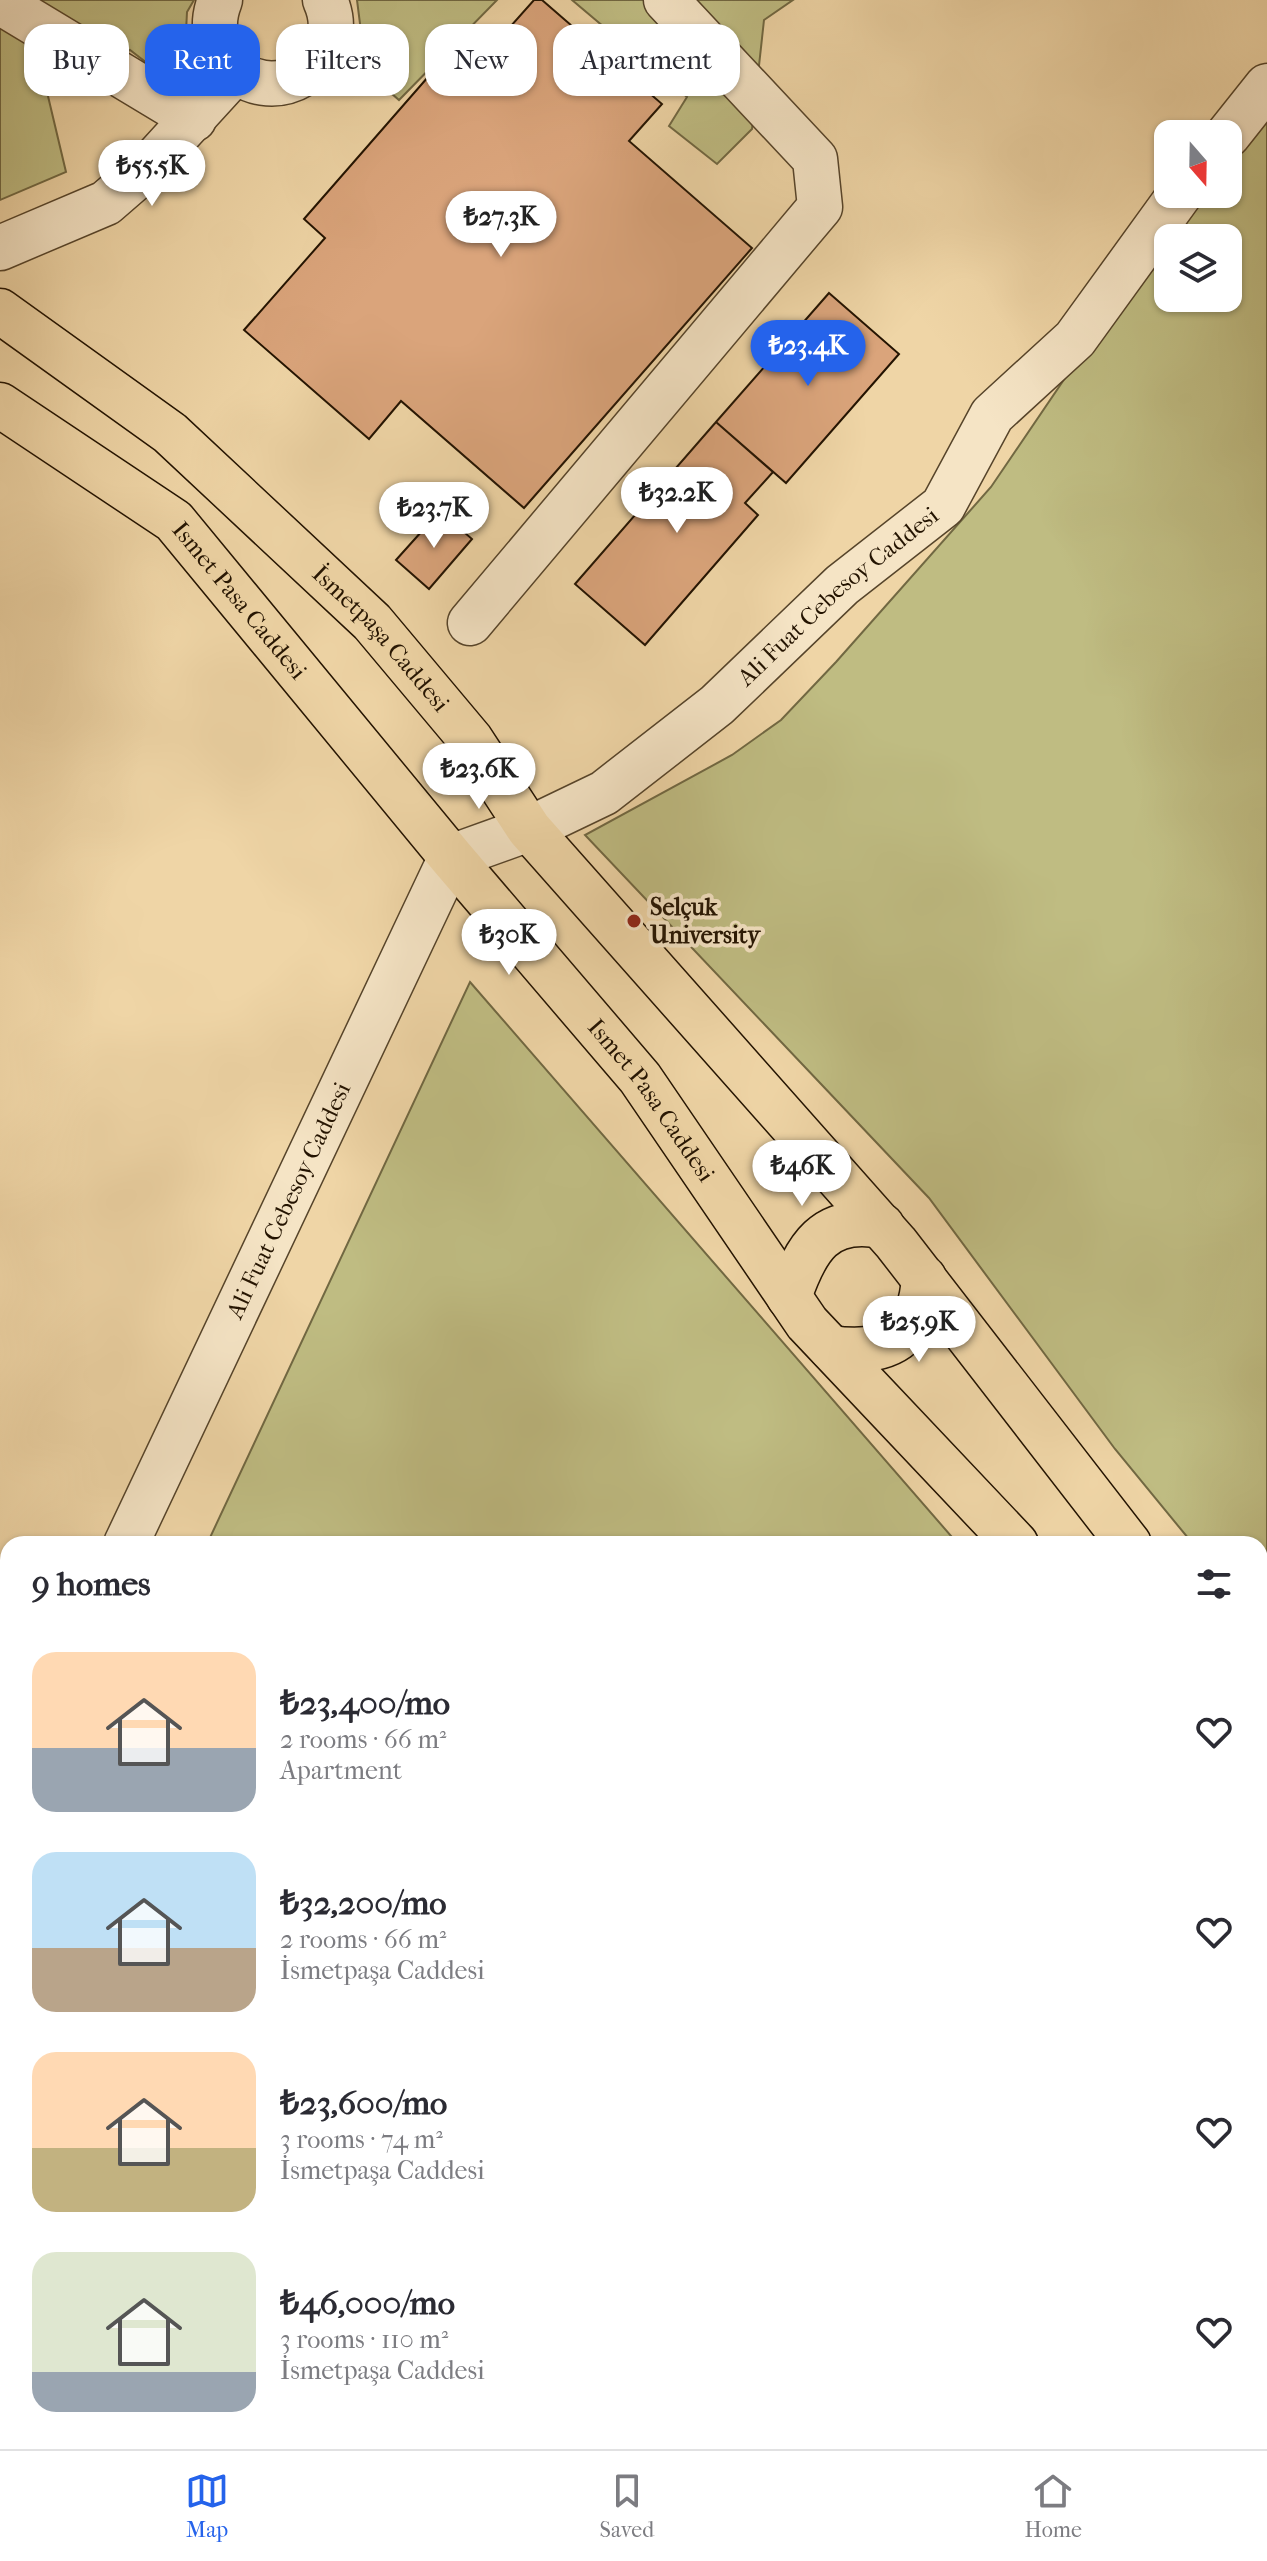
<!DOCTYPE html>
<meta charset="utf-8">
<style>
:root{--surface:#fff;--page:#f7f7f7;--text:#2b2b33;--muted:#7c7c81;--line:#e1e1e2;--accent:#2563eb}
body{margin:0;font-family:"IM FELL French Canon",serif;background:var(--page);color:var(--text);height:100vh;display:flex;flex-direction:column;font-size:30px;white-space:nowrap}
*{box-sizing:border-box;margin:0}
p{font-size:26px;color:var(--muted)}
.icon{flex:none;width:44px;height:44px;fill:none;stroke:currentColor;stroke-width:2;stroke-linecap:round;stroke-linejoin:round}
.map{position:relative;flex:1;overflow:hidden}
.details{position:absolute;left:0px;top:1536px;width:1268px;height:914px;display:flex;flex-direction:column;background:var(--surface);border-radius:24px 24px 0 0;box-shadow:0 2px 6px #0004}
.details>*{flex:none}
.banner{position:absolute;left:24px;top:24px;width:800px;height:72px;display:flex;gap:16px}
.needle{width:52px;rotate:160deg}
.tools{position:absolute;left:1154px;top:120px;display:grid;gap:16px}
.tools a{display:grid;place-items:center;width:88px;height:88px;border-radius:16px;background:var(--surface);box-shadow:0 2px 6px #0004;font-size:40px}
.price{position:absolute;translate:-50% -68px;padding:0 18px;border-radius:28px;background:#fff;color:#222;font-size:26px;line-height:52px;filter:drop-shadow(0 2px 4px #0008)}
.price::after{content:'';position:absolute;left:50%;top:48px;width:24px;height:18px;margin-left:-12px;background:inherit;clip-path:polygon(0 0,100% 0,50% 100%)}
.price.on{background:var(--accent);color:#fff}
ul{padding:0;list-style:none}
li{display:flex;align-items:center;gap:24px;height:200px;padding:0 32px}
li span{display:grid;place-items:center;flex:none;width:224px;height:160px;border-radius:24px;color:#555}
li>.icon{margin-inline-start:auto}
span .icon{width:96px;height:96px;fill:#fffc;stroke-width:1}
li b{font-size:34px}
h2{display:flex;justify-content:space-between;align-items:center;height:96px;padding:0 32px;font-size:34px}
.pill{padding:0 28px;border-radius:24px;background:var(--surface);box-shadow:0 2px 6px #0004;font-size:28px;line-height:72px}
.pill.on{background:var(--accent);color:#fff}
.tab-bar{display:flex;justify-content:space-around;align-items:center;height:112px;border-top:2px solid var(--line);background:var(--surface);font-size:22px;color:var(--muted)}
.tab-bar a{display:grid;justify-items:center;gap:4px}
.tab-bar .on{color:var(--accent)}
.map>svg:first-child{display:block}
.green{fill:#bfbc82;stroke:#716842;stroke-width:2;fill-rule:evenodd}
.building{fill:#daa47b;stroke:#231301;stroke-width:2}
.lines{fill:none;stroke-linecap:round;stroke-linejoin:round}
.minor-casing{stroke:#56442a;stroke-width:47}
.major-casing{stroke:#231301;stroke-width:47}
.minor{stroke:#f5e4c5;stroke-width:44}
.major{stroke:#efd5a6;stroke-width:44}
.poi-dot{fill:#8f2418;stroke:#f5e4c5;stroke-width:3}
.labels{text-anchor:middle;dominant-baseline:central;stroke-width:8;stroke-linejoin:round;paint-order:stroke}
.street-label{font-size:24px;fill:#231301;stroke:#f5e4c5}
.poi-label{font-size:24px;font-weight:bold;fill:#231301;stroke:#f5e4c5;text-anchor:start}
</style>
<div class="map">
<svg width="1267" height="2449" viewBox="0 0 1267 2449">
<rect width="100%" height="100%" fill="#efd5a6"/>
<filter id="stains"><feTurbulence type="fractalNoise" baseFrequency=".0025" numOctaves="4"/><feColorMatrix values="0 0 0 0 .2 0 0 0 0 .09 0 0 0 0 .02 0 0 0 .5 -.17"/></filter>
<radialGradient id="worn" r=".72"><stop offset=".6" stop-color="#630" stop-opacity="0"/><stop offset="1" stop-color="#630" stop-opacity=".3"/></radialGradient>
<path class="green" d="M0,0H194L187,12L183,91L130,50L47,92L66,172L0,200Z
M357,0H497L399,100L366,71Z
M572,0H793L764,20L752,129L717,164L669,126L687,97Z
M1267,96V1635L1260,1627V1544H1193L1115,1449L929,1198L585,835L732,755L781,720L836,662L991,487L1190,194H1228V146ZM1168,238H1228V298H1168Z
M470,982L958,1544H207Z
M1260,1905L1267,1917V2449H909L911,2442H1260Z
M0,2117L8,2120V2347L0,2350Z
M8,2394V2442H317L333,2449H0V2397Z"/>
<path class="building" d="M534,0H542L662,104L629,141L752,248L524,508L401,401L369,439L244,330L325,238L304,219L435,69L456,88Z
M829,293L899,354L786,483L716,422Z
M716,422L773,472L745,503L758,515L645,645L575,584Z
M440,511L472,539L429,589L396,560Z
M8,1982V2140L0,2136V1999Z
M233,2442H352L365,2448L243,2449Z"/>
<g class="lines">
<g class="minor-casing">
<g id="minor">
<path d="M220,0C212,20 213,41 226,59C267,116 354,64 325,0"/>
<path d="M0,2L194,119"/>
<path d="M1228,135L1267,86"/>
<path d="M0,248L106,203L151,164L235,72"/>
<path d="M470,623L820,207L815,159L666,0"/>
<path id="s1" d="M126,1544L451,857L529,829L604,793L717,705L842,585L943,506L992,415L1075,339L1180,194"/>
<path d="M0,1811L8,1794"/>
</g>
</g>
<g class="major-casing">
<g id="major">
<path id="s2" d="M0,311L170,433L372,622L471,740L529,829L896,1243L1129,1544"/>
<path id="s3" d="M0,405L174,521L451,857L640,1078L807,1323L1016,1544"/>
<path d="M789,1297C806,1248 824,1215 882,1226"/>
<path d="M831,1348C889,1356 920,1337 924,1278"/>
<path d="M1260,1711L1267,1719"/>
<path d="M1260,1824L1267,1833"/>
</g>
</g>
<use href="#minor" class="minor"/>
<use href="#major" class="major"/>
</g>
<circle class="poi-dot" cx="634" cy="921" r="8"/>
<g class="labels">
<g class="street-label">
<text stroke="none"><textPath href="#s1" startOffset="1232">Ali Fuat Cebesoy Caddesi</textPath></text>
<text stroke="none"><textPath href="#s3" startOffset="312">Ismet Pasa Caddesi</textPath></text>
<text stroke="none"><textPath href="#s2" startOffset="504">İsmetpaşa Caddesi</textPath></text>
<text stroke="none"><textPath href="#s3" startOffset="960">Ismet Pasa Caddesi</textPath></text>
<text stroke="none"><textPath href="#s1" startOffset="380">Ali Fuat Cebesoy Caddesi</textPath></text>
</g>
<g class="poi-label">
<text x="650" y="907">Selçuk<tspan x="650" dy="28">University</tspan></text>
</g>
</g>
<rect width="100%" height="100%" filter="url(#stains)"/>
<rect width="100%" height="100%" fill="url(#worn)"/>
</svg>
<div class="tools">
<a><svg class="needle" viewBox="-14 -14 28 28"><path d="M0-13l5 13h-10z" fill="#e53935"/><path d="M0 13l5-13h-10z" fill="#7c7c81"/></svg></a>
<a><svg class="icon" aria-label="layers" viewBox="0 0 24 24"><path d="M12 4l9 5-9 5-9-5zM3 14l9 5 9-5"/></svg></a>
</div>
<b class="price" style="left:152px;top:208px">₺55.5K</b>
<b class="price" style="left:501px;top:259px">₺27.3K</b>
<b class="price on" style="left:808px;top:388px">₺23.4K</b>
<b class="price" style="left:677px;top:535px">₺32.2K</b>
<b class="price" style="left:434px;top:550px">₺23.7K</b>
<b class="price" style="left:479px;top:811px">₺23.6K</b>
<b class="price" style="left:509px;top:977px">₺30K</b>
<b class="price" style="left:802px;top:1208px">₺46K</b>
<b class="price" style="left:919px;top:1364px">₺25.9K</b>
<div class="banner">
<a class="pill">Buy</a>
<a class="pill on">Rent</a>
<a class="pill">Filters</a>
<a class="pill">New</a>
<a class="pill">Apartment</a>
</div>
<section class="details">
<h2>9 homes<svg class="icon" aria-label="filters" viewBox="0 0 24 24"><path d="M4 7h16M4 17h16"/><circle cx="9" cy="7" r="2"/><circle cx="15" cy="17" r="2"/></svg></h2>
<ul>
<li><span style="background:linear-gradient(#ffd9b3 60%,#9aa5b1 0)"><svg class="icon" aria-label="home" viewBox="0 0 24 24"><path d="M3 11l9-7 9 7M6 9v11h12V9"/></svg></span><div><b>₺23,400/mo</b><p>2 rooms · 66 m²</p><p>Apartment</p></div><svg class="icon" aria-label="heart" viewBox="0 0 24 24"><path d="M12 20l-8-8c-3-5 5-10 8-4 3-6 11-1 8 4z"/></svg></li>
<li><span style="background:linear-gradient(#bfe0f5 60%,#b9a48a 0)"><svg class="icon" aria-label="home" viewBox="0 0 24 24"><path d="M3 11l9-7 9 7M6 9v11h12V9"/></svg></span><div><b>₺32,200/mo</b><p>2 rooms · 66 m²</p><p>İsmetpaşa Caddesi</p></div><svg class="icon" aria-label="heart" viewBox="0 0 24 24"><path d="M12 20l-8-8c-3-5 5-10 8-4 3-6 11-1 8 4z"/></svg></li>
<li><span style="background:linear-gradient(#ffd9b3 60%,#c2b280 0)"><svg class="icon" aria-label="home" viewBox="0 0 24 24"><path d="M3 11l9-7 9 7M6 9v11h12V9"/></svg></span><div><b>₺23,600/mo</b><p>3 rooms · 74 m²</p><p>İsmetpaşa Caddesi</p></div><svg class="icon" aria-label="heart" viewBox="0 0 24 24"><path d="M12 20l-8-8c-3-5 5-10 8-4 3-6 11-1 8 4z"/></svg></li>
<li><span style="background:linear-gradient(#dfe7d0 75%,#9aa5b1 0)"><svg class="icon" aria-label="home" viewBox="0 0 24 24"><path d="M3 11l9-7 9 7M6 9v11h12V9"/></svg></span><div><b>₺46,000/mo</b><p>3 rooms · 110 m²</p><p>İsmetpaşa Caddesi</p></div><svg class="icon" aria-label="heart" viewBox="0 0 24 24"><path d="M12 20l-8-8c-3-5 5-10 8-4 3-6 11-1 8 4z"/></svg></li>
</ul>
</section>
</div>
<nav class="tab-bar">
<a class="on"><svg class="icon" aria-label="map" viewBox="0 0 24 24"><path d="M3 6l6-2 6 2 6-2v14l-6 2-6-2-6 2zM9 4v14M15 6v14"/></svg>Map</a>
<a><svg class="icon" aria-label="saved" viewBox="0 0 24 24"><path d="M7 4h10v16l-5-4-5 4z"/></svg>Saved</a>
<a><svg class="icon" aria-label="home" viewBox="0 0 24 24"><path d="M3 11l9-7 9 7M6 9v11h12V9"/></svg>Home</a>
</nav>
